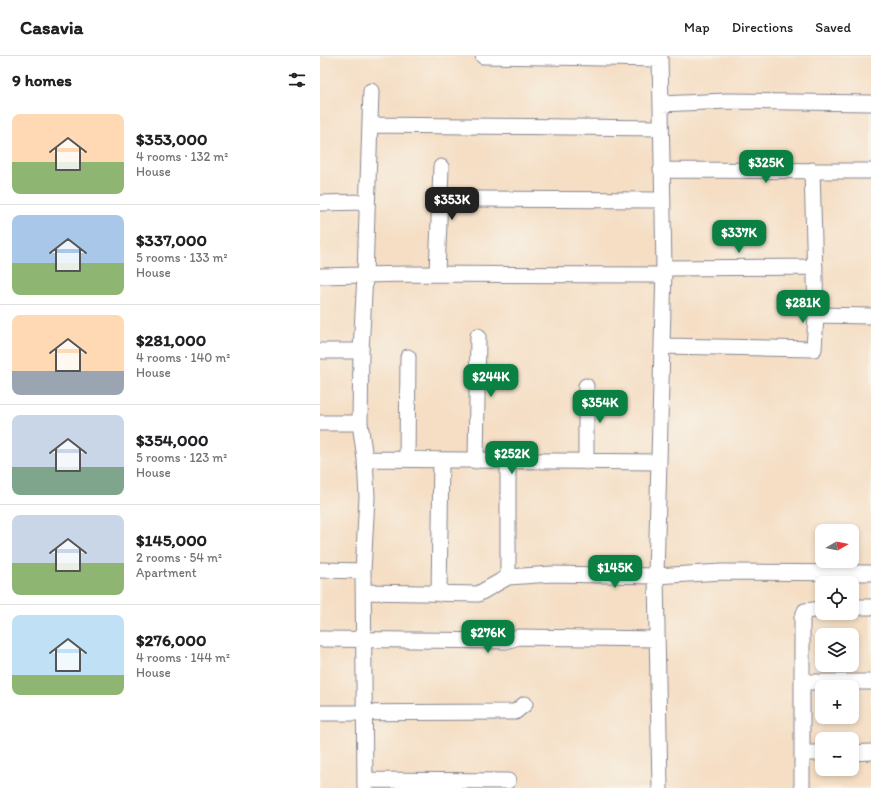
<!DOCTYPE html>
<meta charset="utf-8">
<style>
:root{--surface:#fff;--page:#f2f2f2;--text:#202124;--muted:#757577;--line:#e0e0e0;--accent:#0b8043}
body{margin:0;font-family:Itim,sans-serif;background:var(--page);color:var(--text);height:100vh;display:flex;flex-direction:column;font-size:15px;white-space:nowrap}
*{box-sizing:border-box;margin:0}
p{font-size:13px;color:var(--muted)}
.icon{flex:none;width:22px;height:22px;fill:none;stroke:currentColor;stroke-width:2;stroke-linecap:round;stroke-linejoin:round}
.map{position:relative;flex:1;overflow:hidden}
.side{display:flex;flex-direction:column;background:var(--surface);width:320px}
.side>*{flex:none}
.needle{width:26px;rotate:81deg}
.controls{position:absolute;left:495px;top:468px;display:grid;gap:8px}
.controls a{display:grid;place-items:center;width:44px;height:44px;border-radius:8px;background:var(--surface);box-shadow:0 2px 6px #0003;font-size:20px}
.price{position:absolute;translate:-50% -34px;padding:0 9px;border-radius:8px;background:var(--accent);color:#fff;font-size:13px;line-height:26px;filter:drop-shadow(0 1px 2px #0008)}
.price::after{content:'';position:absolute;left:50%;top:24px;width:12px;height:9px;margin-left:-6px;background:inherit;clip-path:polygon(0 0,100% 0,50% 100%)}
.price.on{background:#222;color:#fff}
ul{padding:0;list-style:none}
li{display:flex;align-items:center;gap:12px;height:100px;padding:0 12px}
li+li{border-top:1px solid var(--line)}
li span{display:grid;place-items:center;flex:none;width:112px;height:80px;border-radius:8px;color:#555}
li>.icon{margin-inline-start:auto}
span .icon{width:48px;height:48px;fill:#fffc;stroke-width:1}
li b{font-size:17px}
h2{display:flex;justify-content:space-between;align-items:center;height:48px;padding:0 12px;font-size:17px}
header{display:flex;align-items:center;gap:24px;box-sizing:border-box;height:56px;padding:0 20px;background:var(--surface);border-bottom:1px solid var(--line)}
header strong{font-size:19px}
nav{display:flex;gap:22px;margin-inline-start:auto;font-size:14px}
main{display:flex;flex:1;min-height:0}
.map>svg:first-child{display:block}
.lines{fill:none;stroke-linecap:round;stroke-linejoin:round}
.minor-casing{stroke:#888691;stroke-width:17}
.minor{stroke:#fff;stroke-width:15}
</style>
<header>
<strong>Casavia</strong>
<nav><a>Map</a><a>Directions</a><a>Saved</a></nav>
</header>
<main>
<section class="side">
<h2>9 homes<svg class="icon" aria-label="filters" viewBox="0 0 24 24"><path d="M4 7h16M4 17h16"/><circle cx="9" cy="7" r="2"/><circle cx="15" cy="17" r="2"/></svg></h2>
<ul>
<li><span style="background:linear-gradient(#ffd9b3 60%,#8fb573 0)"><svg class="icon" aria-label="home" viewBox="0 0 24 24"><path d="M3 11l9-7 9 7M6 9v11h12V9"/></svg></span><div><b>$353,000</b><p>4 rooms · 132 m²</p><p>House</p></div></li>
<li><span style="background:linear-gradient(#a9c7e8 60%,#8fb573 0)"><svg class="icon" aria-label="home" viewBox="0 0 24 24"><path d="M3 11l9-7 9 7M6 9v11h12V9"/></svg></span><div><b>$337,000</b><p>5 rooms · 133 m²</p><p>House</p></div></li>
<li><span style="background:linear-gradient(#ffd9b3 70%,#9aa5b1 0)"><svg class="icon" aria-label="home" viewBox="0 0 24 24"><path d="M3 11l9-7 9 7M6 9v11h12V9"/></svg></span><div><b>$281,000</b><p>4 rooms · 140 m²</p><p>House</p></div></li>
<li><span style="background:linear-gradient(#c9d6e8 65%,#7fa58c 0)"><svg class="icon" aria-label="home" viewBox="0 0 24 24"><path d="M3 11l9-7 9 7M6 9v11h12V9"/></svg></span><div><b>$354,000</b><p>5 rooms · 123 m²</p><p>House</p></div></li>
<li><span style="background:linear-gradient(#c9d6e8 60%,#8fb573 0)"><svg class="icon" aria-label="home" viewBox="0 0 24 24"><path d="M3 11l9-7 9 7M6 9v11h12V9"/></svg></span><div><b>$145,000</b><p>2 rooms · 54 m²</p><p>Apartment</p></div></li>
<li><span style="background:linear-gradient(#bfe0f5 75%,#8fb573 0)"><svg class="icon" aria-label="home" viewBox="0 0 24 24"><path d="M3 11l9-7 9 7M6 9v11h12V9"/></svg></span><div><b>$276,000</b><p>4 rooms · 144 m²</p><p>House</p></div></li>
</ul>
</section>
<div class="map">
<svg width="551" height="732" viewBox="0 0 551 732">
<rect width="100%" height="100%" fill="#f7f3e8"/>
<filter id="ink" filterUnits="userSpaceOnUse"><feTurbulence type="fractalNoise" baseFrequency=".025" numOctaves="2"/><feDisplacementMap in="SourceGraphic" scale="8" xChannelSelector="R" yChannelSelector="G"/><feConvolveMatrix kernelMatrix="1 2 1 2 8 2 1 2 1" color-interpolation-filters="sRGB"/></filter>
<filter id="wash" filterUnits="userSpaceOnUse"><feTurbulence type="fractalNoise" baseFrequency=".012" numOctaves="4" result="noise"/><feDisplacementMap in="SourceGraphic" scale="16" xChannelSelector="R" yChannelSelector="G"/><feGaussianBlur stdDeviation="0.9" result="paint"/><feColorMatrix in="noise" values="0 0 0 0 0 0 0 0 0 0 0 0 0 0 0 0 0 1.4 0 .05"/><feComposite in="paint" operator="in"/></filter>
<g filter="url(#wash)">
<rect width="100%" height="100%" fill="#f5dec4"/>
</g>
<g filter="url(#ink)">
<g class="lines">
<g class="minor-casing">
<path id="minor" d="M163,0L340,3
M341,48L407,45L551,47
M50,69L341,72
M341,114L551,115
M155,143L341,144
M0,147L46,146
M344,212L495,211
M117,218L121,111
M0,220L86,218L343,219
M496,259L551,260
M342,290L494,293L496,259L492,114
M0,295H41
M0,367H40
M45,403L339,406
M87,403L88,301
M156,405L158,280
M266,406V330
M0,514L43,515
M188,521V405
M44,536L158,538L188,521L232,518L336,520L401,516L551,517
M119,538L121,404
M532,551H551
M0,583L186,585L199,581L337,583
M482,626H551
M0,657L192,656H195L205,648
M482,697H502
M532,697L551,696
M45,724L188,725
M45,732L43,515L47,441L45,403L40,367L41,295L45,219L51,35
M340,732L336,520L344,212L340,0
M482,732V562L485,555L502,553"/>
</g>
<use href="#minor" class="minor"/>
</g>
</g>
</svg>
<div class="controls">
<a><svg class="needle" viewBox="-14 -14 28 28"><path d="M0-13l5 13h-10z" fill="#e53935"/><path d="M0 13l5-13h-10z" fill="#757577"/></svg></a>
<a><svg class="icon" aria-label="locate" viewBox="0 0 24 24"><circle cx="12" cy="12" r="6"/><path d="M12 2v4M12 18v4M2 12h4M18 12h4"/></svg></a>
<a><svg class="icon" aria-label="layers" viewBox="0 0 24 24"><path d="M12 4l9 5-9 5-9-5zM3 14l9 5 9-5"/></svg></a>
<a>+</a>
<a>−</a>
</div>
<b class="price" style="left:446px;top:128px">$325K</b>
<b class="price on" style="left:132px;top:165px">$353K</b>
<b class="price" style="left:419px;top:198px">$337K</b>
<b class="price" style="left:483px;top:268px">$281K</b>
<b class="price" style="left:171px;top:342px">$244K</b>
<b class="price" style="left:280px;top:368px">$354K</b>
<b class="price" style="left:192px;top:419px">$252K</b>
<b class="price" style="left:295px;top:533px">$145K</b>
<b class="price" style="left:168px;top:598px">$276K</b>
</div>
</main>
